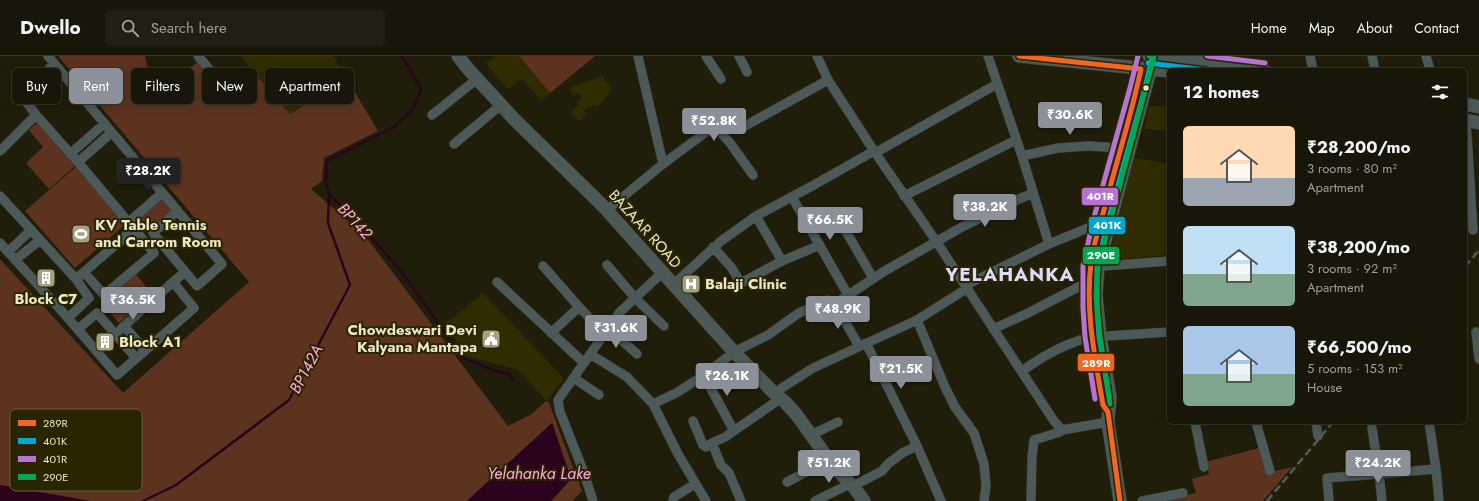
<!DOCTYPE html>
<meta charset="utf-8">
<style>
:root{--surface:#181608;--page:#211f12;--text:#f1f3f6;--muted:#9f9f9c;--line:#363529;--accent:#8c9099}
body{margin:0;font-family:Jost,sans-serif;background:var(--page);color:var(--text);height:100vh;display:flex;flex-direction:column;font-size:15px;white-space:nowrap}
*{box-sizing:border-box;margin:0}
p{font-size:13px;color:var(--muted)}
.icon{flex:none;width:22px;height:22px;fill:none;stroke:currentColor;stroke-width:2;stroke-linecap:round;stroke-linejoin:round}
.map{position:relative;flex:1;overflow:hidden}
.drawer{position:absolute;left:1167px;top:12px;width:300px;height:356px;display:flex;flex-direction:column;background:var(--surface);border-radius:6px;box-shadow:0 2px 10px #0003,0 0 0 1px var(--line)}
.drawer>*{flex:none}
.guide{position:absolute;left:12px;top:12px;width:380px;height:36px;display:flex;gap:8px}
.price{position:absolute;translate:-50% -34px;padding:0 9px;border-radius:4px;background:var(--accent);color:#fff;font-size:13px;line-height:26px;filter:drop-shadow(0 1px 2px #0008)}
.price::after{content:'';position:absolute;left:50%;top:24px;width:12px;height:9px;margin-left:-6px;background:inherit;clip-path:polygon(0 0,100% 0,50% 100%)}
.price.active{background:#222;color:#fff}
ul{padding:0;list-style:none}
li{display:flex;align-items:center;gap:12px;height:100px;padding:0 16px}
li span{display:grid;place-items:center;flex:none;width:112px;height:80px;border-radius:6px;color:#555}
li>.icon{margin-inline-start:auto}
span .icon{width:48px;height:48px;fill:#fffc;stroke-width:1}
li b{font-size:17px}
h2{display:flex;justify-content:space-between;align-items:center;height:48px;padding:0 16px;font-size:17px}
.tag{padding:0 14px;border-radius:6px;background:var(--surface);box-shadow:0 2px 10px #0003,0 0 0 1px var(--line);font-size:14px;line-height:36px}
.tag.active{background:var(--accent);color:#fff}
header{display:flex;align-items:center;gap:24px;box-sizing:border-box;height:56px;padding:0 20px;background:var(--surface);border-bottom:1px solid var(--line)}
header strong{font-size:19px}
nav{display:flex;gap:22px;margin-inline-start:auto;font-size:14px}
.search{width:280px;height:36px;background:var(--page);display:flex;align-items:center;gap:10px;box-sizing:border-box;padding:0 14px;border-radius:6px;color:var(--muted);font-size:15px}
.map>svg:first-child{display:block}
.built{fill:#302b01}
.green{fill:#5d331f}
.water{fill:#2c031e}
.lines{fill:none;stroke-linecap:round;stroke-linejoin:round}
.stream{stroke:#2c031e;stroke-width:2.5}
.street-casing{stroke:#3b3926;stroke-width:10}
.secondary-casing{stroke:#3b3926;stroke-width:14}
.street{stroke:#4b5958;stroke-width:9}
.secondary{stroke:#4b5a57;stroke-width:13}
.rail{stroke:#545c56;stroke-width:2.5;stroke-dasharray:8 4;stroke-linecap:butt}
.bus-1-casing{stroke:#2a2500;stroke-width:8}
.bus-2-casing{stroke:#2a2500;stroke-width:8}
.bus-3-casing{stroke:#2a2500;stroke-width:8}
.bus-4-casing{stroke:#2a2500;stroke-width:8}
.bus-1{stroke:#f26522;stroke-width:5}
.bus-2{stroke:#00a9ce;stroke-width:5}
.bus-3{stroke:#b673d3;stroke-width:5}
.bus-4{stroke:#00a651;stroke-width:5}
.bus-dot{fill:#ebe8c5;stroke:#2a2500;stroke-width:1.5}
.labels{text-anchor:middle;dominant-baseline:central;stroke-width:4;stroke-linejoin:round;paint-order:stroke}
.poi-label{font-size:15px;font-weight:bold;fill:#ebe8c5;stroke:#2a2500;text-anchor:start}
.street-label{font-size:15px;fill:#ebe8c5;stroke:#2a2500}
.water-label{font-size:16px;font-style:italic;fill:#fea9dd;stroke:#2a2500}
.district-label{font-size:19px;font-weight:bold;letter-spacing:1px;fill:#dbddfa;stroke:#2a2500}
.key{fill:#2a2500;stroke:#64603b;stroke-width:1}
.key-label{font-size:11px;fill:#ebe8c5}
.line-badge{stroke:#2a2500;stroke-width:1.5}
.badge-label{font-size:11px;text-anchor:middle;font-weight:bold;fill:#fff}
</style>
<header>
<strong>Dwello</strong>
<div class="search"><svg class="icon" aria-label="search" viewBox="0 0 24 24"><circle cx="10" cy="10" r="6"/><path d="M15 15l6 6"/></svg>Search here</div>
<nav><a>Home</a><a>Map</a><a>About</a><a>Contact</a></nav>
</header>
<div class="map">
<svg width="1479" height="445" viewBox="0 0 1479 445">
<rect width="100%" height="100%" fill="#201e0a"/>
<path class="built" d="M240,0H333L347,23L290,58Z
M495,0H519L550,37L541,45L522,22L508,34L486,7Z
M603,20L604,25L609,27L611,34L604,44L598,50L588,51L584,54L586,58L582,64H578L570,57L579,49L576,46L582,42L578,37L573,40L570,33L572,30Z
M1149,50H1169V75L1144,73Z
M1134,102L1169,108V199L1108,204Z
M483,237L564,323L546,345L523,318L516,313L466,300L444,267L454,261Z"/>
<path class="green" d="M58,0H145L148,16L157,32L200,5L232,42L257,20L290,58L347,23L378,75L324,102L322,125L311,133L366,181L508,370L532,358L546,345L549,347L582,435L572,445H551L571,423L552,367L467,445H0V203L123,337L249,226Z
M519,0H595L550,37Z
M37,67L75,110L49,133L26,107L43,91L29,74Z
M78,109L128,166L75,212L25,155Z
M162,143L172,154L149,175L139,164Z
M135,217L152,238L119,267L101,246Z
M1259,392L1268,417L1292,411L1263,445H1155L1196,437L1192,423L1209,418L1206,406Z"/>
<path class="water" d="M552,367L571,423L551,445H467Z
M0,429L91,445H0Z"/>
<g class="lines">
<path class="stream" d="M402,0L421,33L413,53L394,71L327,105L326,127L329,138L363,172L401,215L463,302L496,315L509,318L513,324
M143,445L176,429L289,344L350,229L328,167L329,138"/>
<g class="street-casing">
<path id="street" d="M48,0L222,208L197,230L153,177L177,155
M198,0L231,39
M706,0L721,23
M739,0L747,16
M817,0L828,24L874,95L936,185L1054,365L1062,374L1108,366
M988,0L1022,100L1049,188
M1310,0L1313,14
M1372,0L1375,14
M1426,0L1430,14
M36,59L78,106
M432,59L477,23
M1466,64L1473,174
M715,70L730,87L753,119
M745,70L828,24
M454,88L501,49
M0,95L36,59L25,44L23,38L54,8
M875,97L997,28
M70,98L104,68
M1022,100L1058,92L1089,90L1120,92
M663,108L729,59
M0,140L76,223L135,172
M904,140L1016,84
M792,141L848,239
M607,154L663,108L638,0
M756,160L782,205L820,189
M840,165L873,222
M129,166L162,137
M0,187L68,262L117,319L194,252L173,226L185,216
M713,191L731,211L741,227L782,205
M8,196L31,174
M15,204L40,184
M607,209L635,242L664,270
M543,210L579,251
M1090,211L1169,205
M84,216L104,239L154,197L78,106L111,77
M497,226L584,307
M674,228L721,185L756,160L812,130L874,95
M835,248L859,290
M68,262L89,242L76,223
M917,264L945,331L955,351L974,377L984,408L986,430L984,445
M124,270L173,226
M608,272L637,298
M78,273L97,257L136,302
M121,273L124,270L145,294
M993,273L1026,258L1090,225H1097
M1476,276L1479,303
M551,277L579,251L605,278
M866,287L917,390
M590,298L627,321L653,348L678,398L706,445
M1022,315C1043,300 1067,286 1092,281L1169,276
M703,320L708,327L734,375
M574,322L599,339
M774,337L813,312L917,264L966,233L970,227L1049,188L1100,167L1109,168
M653,348L676,337L703,320L734,296L768,279L799,257L827,244L832,249L835,248L883,216L962,171L1021,142L1029,139L1034,140
M693,365L703,389L706,391L712,387
M1195,366L1204,411
M1256,366L1270,415
M1316,366L1318,380
M1429,366L1436,413L1439,445
M1372,372L1379,418L1436,413
M811,379L838,366
M787,426L829,404
M853,430L882,415L889,407L904,396L917,390L941,445
M593,445L583,414L560,356L558,344L619,257L663,216
M673,445L674,441L695,428
M741,445L729,417L721,409L712,387L725,381L780,343
M815,445L850,428
M1031,445L1032,401L1034,384L1060,376L1062,374
M1142,445L1183,437
M1329,445L1327,422L1379,418L1382,445"/>
</g>
<g class="secondary-casing">
<path id="secondary" d="M458,0L469,14L514,63L603,150L734,296L774,337L785,346L796,358L834,411L853,430L864,445
M1019,0L1169,15
M1149,0L1264,14
M1465,48L1479,51
M1465,64L1479,67
M1104,151L1127,68
M1120,445L1108,366C1108,357 1110,350 1110,341L1100,280L1096,239L1098,211L1154,0"/>
</g>
<use href="#street" class="street"/>
<use href="#secondary" class="secondary"/>
<path class="rail" d="M1465,211L1479,194
M1267,445L1333,366"/>
<g class="bus-1-casing">
<path id="bus-1" d="M1019,0L1141,13C1131,61 1116,107 1104,154C1099,172 1093,189 1091,207C1085,255 1095,302 1103,349L1108,356L1120,445"/>
</g>
<g class="bus-2-casing">
<path id="bus-2" d="M1148,7L1206,14
M1109,341L1099,280L1097,252V212L1107,169L1144,36L1152,2"/>
</g>
<g class="bus-3-casing">
<path id="bus-3" d="M1207,0L1265,7
M1095,343L1085,281L1083,252V210L1093,165L1130,32L1138,0"/>
</g>
<g class="bus-4-casing">
<path id="bus-4" d="M1110,348L1100,280L1096,239L1098,211L1154,1L1149,0"/>
</g>
<use href="#bus-1" class="bus-1"/>
<use href="#bus-2" class="bus-2"/>
<use href="#bus-3" class="bus-3"/>
<use href="#bus-4" class="bus-4"/>
</g>
<defs>
<g id="stadium-square" transform="scale(1)"><rect x="-9" y="-9" width="18" height="18" rx="4" fill="#a4a184" stroke="#2a2500"/><path d="M0-5a6.5 5 0 1 0 0 10a6.5 5 0 1 0 0-10ZM-3.5-1.8h7v3.6h-7Z" fill="#fff"/></g>
<g id="building-square" transform="scale(1)"><rect x="-9" y="-9" width="18" height="18" rx="4" fill="#a4a184" stroke="#2a2500"/><path d="M-4-6H4V6H1V3H-1V6H-4ZM-2.5-4.3h1.7v1.8h-1.7ZM.8-4.3h1.7v1.8H.8ZM-2.5-1h1.7V.8h-1.7ZM.8-1h1.7V.8H.8Z" fill="#fff"/></g>
<g id="hospital-square" transform="scale(1)"><rect x="-9" y="-9" width="18" height="18" rx="4" fill="#a4a184" stroke="#2a2500"/><path d="M-5-5h3v3.5h4V-5h3V5h-3V1.5h-4V5h-3Z" fill="#fff"/></g>
<g id="civic-square" transform="scale(1)"><rect x="-9" y="-9" width="18" height="18" rx="4" fill="#a4a184" stroke="#2a2500"/><path d="M-.6-6.5H3V-4.5H.6V-3L4-1V1h2V6H-6V1h2V-1L-.6-3ZM-1.2 2.5V6h2.4V2.5Z" fill="#fff"/></g>
</defs>
<g fill-rule="evenodd">
<use href="#stadium-square" x="81" y="178"/>
<use href="#building-square" x="46" y="222"/>
<use href="#hospital-square" x="691" y="228"/>
<use href="#civic-square" x="491" y="283"/>
<use href="#building-square" x="105" y="286"/>
</g>
<circle class="bus-dot" cx="1146" cy="32" r="3.5"/>
<g class="labels">
<g class="poi-label">
<text x="95" y="169">KV Table Tennis<tspan x="95" dy="17">and Carrom Room</tspan></text>
<text x="705" y="228">Balaji Clinic</text>
<text x="46" y="243" text-anchor="middle">Block C7</text>
<text x="477" y="274" text-anchor="end">Chowdeswari Devi<tspan x="477" dy="17">Kalyana Mantapa</tspan></text>
<text x="119" y="286">Block A1</text>
</g>
<g class="street-label">
<text transform="translate(645 173) rotate(48)">BAZAAR ROAD</text>
</g>
<g class="water-label">
<text transform="translate(355 165) rotate(47)">BP142</text>
<text transform="translate(306 313) rotate(-62)">BP142A</text>
<text x="539" y="417">Yelahanka Lake</text>
</g>
<g class="district-label">
<text x="1010" y="218">YELAHANKA</text>
</g>
</g>
<rect x="10" y="353" width="132" height="82" rx="6" class="key"/>
<rect x="18" y="364" width="18" height="6" fill="#f26522"/>
<rect x="18" y="382" width="18" height="6" fill="#00a9ce"/>
<rect x="18" y="400" width="18" height="6" fill="#b673d3"/>
<rect x="18" y="418" width="18" height="6" fill="#00a651"/>
<g class="key-label">
<text x="43" y="371">289R</text>
<text x="43" y="389">401K</text>
<text x="43" y="407">401R</text>
<text x="43" y="425">290E</text>
</g>
<g class="line-badge">
<rect x="1081" y="131" width="38" height="19" rx="4" fill="#b673d3"/>
<rect x="1088" y="160" width="38" height="19" rx="4" fill="#00a9ce"/>
<rect x="1082" y="190" width="38" height="19" rx="4" fill="#00a651"/>
<rect x="1077" y="297" width="38" height="19" rx="4" fill="#f26522"/>
</g>
<g class="badge-label">
<text x="1100" y="144">401R</text>
<text x="1107" y="173">401K</text>
<text x="1101" y="203">290E</text>
<text x="1096" y="311">289R</text>
</g>
</svg>
<b class="price" style="left:1070px;top:80px">₹30.6K</b>
<b class="price" style="left:714px;top:86px">₹52.8K</b>
<b class="price active" style="left:148px;top:136px">₹28.2K</b>
<b class="price" style="left:985px;top:172px">₹38.2K</b>
<b class="price" style="left:830px;top:185px">₹66.5K</b>
<b class="price" style="left:133px;top:265px">₹36.5K</b>
<b class="price" style="left:838px;top:274px">₹48.9K</b>
<b class="price" style="left:616px;top:293px">₹31.6K</b>
<b class="price" style="left:901px;top:334px">₹21.5K</b>
<b class="price" style="left:727px;top:341px">₹26.1K</b>
<b class="price" style="left:829px;top:428px">₹51.2K</b>
<b class="price" style="left:1378px;top:428px">₹24.2K</b>
<div class="guide">
<a class="tag">Buy</a>
<a class="tag active">Rent</a>
<a class="tag">Filters</a>
<a class="tag">New</a>
<a class="tag">Apartment</a>
</div>
<section class="drawer">
<h2>12 homes<svg class="icon" aria-label="filters" viewBox="0 0 24 24"><path d="M4 7h16M4 17h16"/><circle cx="9" cy="7" r="2"/><circle cx="15" cy="17" r="2"/></svg></h2>
<ul>
<li><span style="background:linear-gradient(#ffd9b3 65%,#9aa5b1 0)"><svg class="icon" aria-label="home" viewBox="0 0 24 24"><path d="M3 11l9-7 9 7M6 9v11h12V9"/></svg></span><div><b>₹28,200/mo</b><p>3 rooms · 80 m²</p><p>Apartment</p></div></li>
<li><span style="background:linear-gradient(#bfe0f5 60%,#7fa58c 0)"><svg class="icon" aria-label="home" viewBox="0 0 24 24"><path d="M3 11l9-7 9 7M6 9v11h12V9"/></svg></span><div><b>₹38,200/mo</b><p>3 rooms · 92 m²</p><p>Apartment</p></div></li>
<li><span style="background:linear-gradient(#a9c7e8 60%,#7fa58c 0)"><svg class="icon" aria-label="home" viewBox="0 0 24 24"><path d="M3 11l9-7 9 7M6 9v11h12V9"/></svg></span><div><b>₹66,500/mo</b><p>5 rooms · 153 m²</p><p>House</p></div></li>
</ul>
</section>
</div>
